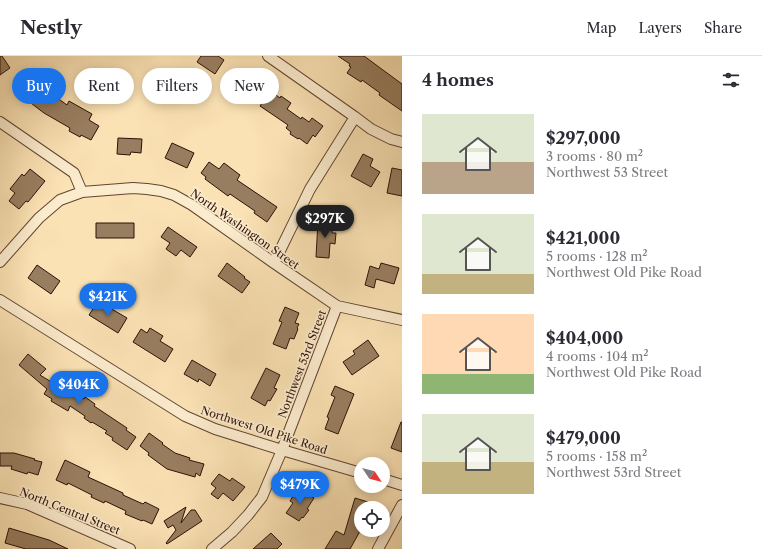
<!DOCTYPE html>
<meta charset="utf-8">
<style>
:root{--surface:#fff;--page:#f7f7f7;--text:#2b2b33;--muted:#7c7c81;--line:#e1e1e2;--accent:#1a73e8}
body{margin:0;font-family:"Libre Caslon Text",serif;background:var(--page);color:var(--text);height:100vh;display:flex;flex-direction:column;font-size:15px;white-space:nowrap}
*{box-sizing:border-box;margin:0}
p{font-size:13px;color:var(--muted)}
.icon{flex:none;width:22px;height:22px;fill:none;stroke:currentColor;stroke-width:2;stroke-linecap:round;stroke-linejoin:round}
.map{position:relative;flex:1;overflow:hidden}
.panel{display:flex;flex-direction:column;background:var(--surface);width:360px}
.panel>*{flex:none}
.banner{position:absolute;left:12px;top:12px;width:330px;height:36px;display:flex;gap:8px}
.needle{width:26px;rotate:125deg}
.fabs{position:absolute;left:354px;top:401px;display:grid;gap:8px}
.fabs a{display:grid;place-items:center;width:36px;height:36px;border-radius:50%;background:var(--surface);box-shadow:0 2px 10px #0003;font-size:20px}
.price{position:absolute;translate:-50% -34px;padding:0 9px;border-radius:14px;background:var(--accent);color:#fff;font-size:13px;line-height:26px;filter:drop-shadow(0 1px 2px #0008)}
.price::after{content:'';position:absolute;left:50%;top:24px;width:12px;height:9px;margin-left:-6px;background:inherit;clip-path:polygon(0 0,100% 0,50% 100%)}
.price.active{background:#222;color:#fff}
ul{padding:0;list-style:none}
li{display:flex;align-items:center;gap:12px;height:100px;padding:0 20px}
li span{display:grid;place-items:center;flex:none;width:112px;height:80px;border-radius:0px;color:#555}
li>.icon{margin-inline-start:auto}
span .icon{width:48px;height:48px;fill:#fffc;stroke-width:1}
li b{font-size:17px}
h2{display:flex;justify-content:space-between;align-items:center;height:48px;padding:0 20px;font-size:17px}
.chip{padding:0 14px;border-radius:18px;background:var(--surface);box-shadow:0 2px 10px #0003;font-size:14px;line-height:36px}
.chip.active{background:var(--accent);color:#fff}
header{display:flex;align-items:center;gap:24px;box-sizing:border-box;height:56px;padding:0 20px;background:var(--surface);border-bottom:1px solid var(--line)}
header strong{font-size:19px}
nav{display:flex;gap:22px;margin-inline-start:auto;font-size:14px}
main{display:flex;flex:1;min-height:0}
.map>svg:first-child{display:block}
.building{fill:#987e60;stroke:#2c1106}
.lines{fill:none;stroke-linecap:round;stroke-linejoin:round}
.minor-casing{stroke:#604532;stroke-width:12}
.minor{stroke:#fcecce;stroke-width:10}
.labels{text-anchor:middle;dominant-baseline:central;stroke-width:3.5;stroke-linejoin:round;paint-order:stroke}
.street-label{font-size:11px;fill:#2c1106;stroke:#fcecce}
</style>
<header>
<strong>Nestly</strong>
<nav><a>Map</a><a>Layers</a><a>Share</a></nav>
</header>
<main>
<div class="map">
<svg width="402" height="493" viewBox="0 0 402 493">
<rect width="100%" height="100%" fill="#fbe2b4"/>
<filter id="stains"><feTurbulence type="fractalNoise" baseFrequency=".005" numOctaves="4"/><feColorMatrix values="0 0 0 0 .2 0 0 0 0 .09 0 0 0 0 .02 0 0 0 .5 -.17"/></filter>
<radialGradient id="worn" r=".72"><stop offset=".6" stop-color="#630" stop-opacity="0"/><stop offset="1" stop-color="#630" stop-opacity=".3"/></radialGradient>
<path class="building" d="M0,0H2L10,12L0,19Z
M201,0H218L224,4L215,18L197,6Z
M338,0H364L402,28V55L379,39L380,37L362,24L361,26L347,17L351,11L349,10L350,8Z
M239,13L246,18L247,16L259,25L258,26L280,42L281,40L291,47L287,53L301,63L302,61L309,66L312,62L323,70L315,81L313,79L307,88L299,82L298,83L290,78L291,76L286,72L288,69L260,50L262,47L231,25Z
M30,22L67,49L69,45L92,58L89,64L99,70L91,84L81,79L80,81L69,75L70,72L44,57L19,38Z
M118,82L142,83L141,97L131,96L130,99L117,98Z
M172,87L194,97L187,112L165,102Z
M363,98L373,103L370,110L380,116L371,131L351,120Z
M209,106L219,113L224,107L240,119L237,124L277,151L267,166L254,157L255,155L230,138L228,140L205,123L206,121L201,117Z
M392,112L402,114V140L387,137Z
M30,113L45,125L28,146L26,145L19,153L9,145L15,137L10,133L22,118L24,120Z
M318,165H333L332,177H336L335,188L330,187L329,202L316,201Z
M96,167H134V182H96Z
M168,171L197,191L190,201L181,194L176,200L166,193L170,187L161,181Z
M227,207L245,221L244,222L250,226L242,237L218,220Z
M381,207L399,212L394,228L376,223L374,232L365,229L370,210L379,213Z
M37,209L60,225L51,238L28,222Z
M98,245L127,262L118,277L89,259Z
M285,251L299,257L295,267L299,268L297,272L298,273L294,283L290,282L286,293L273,288L282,266L279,265Z
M150,272L163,280L160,285L173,293L165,306L133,286L141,273L147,277Z
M368,284L379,300L352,319L343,306L355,298L353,295Z
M28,298L46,313L40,319L63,333L64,331L84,343L85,341L95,348L94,350L127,372L126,374L136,381L127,394L112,384L113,382L105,377L107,375L92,366L91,367L84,362L85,360L70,350L68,355L51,345L52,343L44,338L47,333L19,309Z
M192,304L216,318L210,330L199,323L198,326L184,318Z
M266,312L280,319L274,332L277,333L270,345L268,344L265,350L251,342Z
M335,330L354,338L338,378L325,373L329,362L327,361L335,341L331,339Z
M401,366H402V396L391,392Z
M149,377L163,387L162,388L175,397L190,402L189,404L204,408L200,420L196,417L195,421L167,413L148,399L149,397L140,390Z
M0,397H14L35,403L34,404L42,406L38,419L28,416L27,418L11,413L12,410H0Z
M65,404L90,416L88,421L123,437V439L143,448L145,446L159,453L152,468L143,464L142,465L125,458L126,455L105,445L104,447L91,441L92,439L68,427L67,429L56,424Z
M219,418L230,425L232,422L245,431L233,445L223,437L218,443L211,438L216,432L211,428Z
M298,432L314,442L307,453L309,454L303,462L302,461L299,465L286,457L293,447L290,445Z
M355,442L381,450V452H361V471L359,477L350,493H325L336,475L344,479Z
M186,451L181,467L191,454H195L202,465L167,488L166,487L176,474L173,469L168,472L164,465Z
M9,472L49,484L68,493H26L5,487Z
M271,477L282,488L277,493H253Z"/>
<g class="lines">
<g class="minor-casing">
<path id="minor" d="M268,0L355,61L371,73L391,83L402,86
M0,66L74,117L82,136
M0,206L39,162L60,144L82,136L133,132L147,133L161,135L174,139L192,149L274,207L337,250L402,264
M274,207L310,133L355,61
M0,244L185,360L215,373L282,394L361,417
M383,423L402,429
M0,442L27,448L130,493
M212,493L232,476L248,459L262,441L282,394L337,250
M378,493L402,449"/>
</g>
<use href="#minor" class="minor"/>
</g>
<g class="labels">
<g class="street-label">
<text transform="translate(245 173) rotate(35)">North Washington Street</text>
<text transform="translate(302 308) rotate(-69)">Northwest 53rd Street</text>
<text transform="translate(264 374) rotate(18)">Northwest Old Pike Road</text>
<text transform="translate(70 455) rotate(22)">North Central Street</text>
</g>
</g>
<rect width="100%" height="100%" filter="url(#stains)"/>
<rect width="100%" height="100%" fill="url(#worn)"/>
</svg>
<div class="fabs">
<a><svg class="needle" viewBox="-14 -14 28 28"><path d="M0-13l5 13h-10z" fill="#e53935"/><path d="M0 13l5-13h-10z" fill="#7c7c81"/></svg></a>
<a><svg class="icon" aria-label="locate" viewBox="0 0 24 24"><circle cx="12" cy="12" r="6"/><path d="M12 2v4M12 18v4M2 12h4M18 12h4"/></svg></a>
</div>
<b class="price active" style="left:325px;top:183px">$297K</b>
<b class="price" style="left:108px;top:261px">$421K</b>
<b class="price" style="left:79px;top:349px">$404K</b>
<b class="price" style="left:300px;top:449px">$479K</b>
<div class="banner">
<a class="chip active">Buy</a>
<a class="chip">Rent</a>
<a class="chip">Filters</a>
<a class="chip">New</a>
</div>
</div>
<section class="panel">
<h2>4 homes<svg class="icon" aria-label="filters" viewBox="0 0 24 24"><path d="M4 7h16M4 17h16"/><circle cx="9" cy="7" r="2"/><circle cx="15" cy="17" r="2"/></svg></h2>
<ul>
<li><span style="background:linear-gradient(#dfe7d0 60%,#b9a48a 0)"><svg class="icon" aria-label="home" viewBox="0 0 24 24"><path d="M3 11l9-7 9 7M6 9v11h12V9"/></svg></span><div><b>$297,000</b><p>3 rooms · 80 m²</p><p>Northwest 53 Street</p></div></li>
<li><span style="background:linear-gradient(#dfe7d0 75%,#c2b280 0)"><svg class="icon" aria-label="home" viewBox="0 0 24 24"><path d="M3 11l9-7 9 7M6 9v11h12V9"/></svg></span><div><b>$421,000</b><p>5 rooms · 128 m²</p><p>Northwest Old Pike Road</p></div></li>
<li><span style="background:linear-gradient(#ffd9b3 75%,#8fb573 0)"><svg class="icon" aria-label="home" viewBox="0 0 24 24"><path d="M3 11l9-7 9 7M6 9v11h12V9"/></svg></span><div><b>$404,000</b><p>4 rooms · 104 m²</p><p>Northwest Old Pike Road</p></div></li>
<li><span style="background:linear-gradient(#dfe7d0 60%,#c2b280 0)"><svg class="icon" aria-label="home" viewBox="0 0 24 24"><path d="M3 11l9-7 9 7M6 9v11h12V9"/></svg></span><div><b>$479,000</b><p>5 rooms · 158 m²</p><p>Northwest 53rd Street</p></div></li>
</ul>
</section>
</main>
